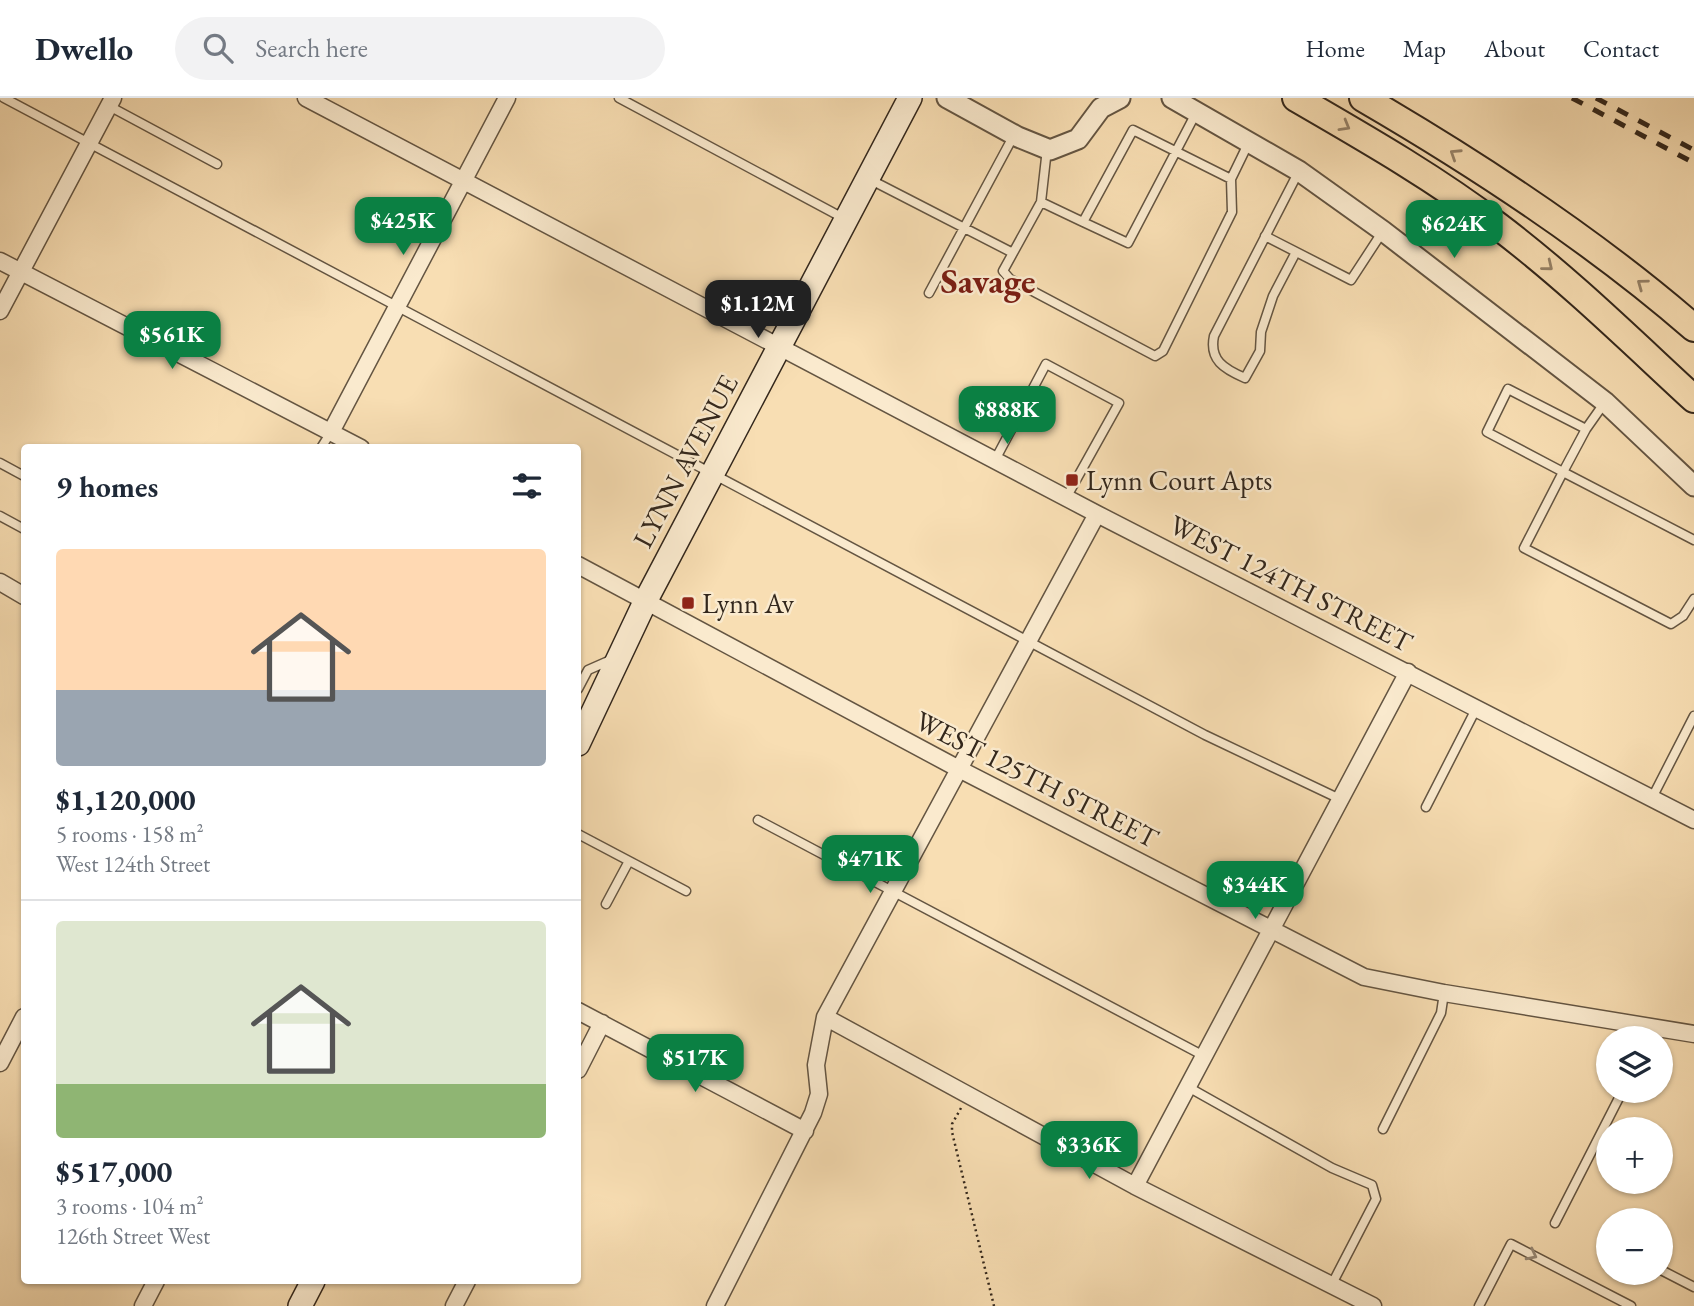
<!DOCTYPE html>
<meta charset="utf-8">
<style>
:root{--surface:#fff;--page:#f2f2f3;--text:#1f2937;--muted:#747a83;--line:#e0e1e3;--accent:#0b8043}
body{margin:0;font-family:"EB Garamond",serif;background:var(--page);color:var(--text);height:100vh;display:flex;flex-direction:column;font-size:26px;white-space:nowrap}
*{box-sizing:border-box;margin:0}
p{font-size:23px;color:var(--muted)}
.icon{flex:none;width:38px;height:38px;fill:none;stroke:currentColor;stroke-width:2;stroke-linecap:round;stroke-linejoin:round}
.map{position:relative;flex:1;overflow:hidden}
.panel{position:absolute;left:21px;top:346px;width:560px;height:840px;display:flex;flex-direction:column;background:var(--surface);border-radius:7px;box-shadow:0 2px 5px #0004}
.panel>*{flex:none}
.controls{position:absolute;left:1596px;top:928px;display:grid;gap:14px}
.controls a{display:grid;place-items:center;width:77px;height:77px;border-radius:50%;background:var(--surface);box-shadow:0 2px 5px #0004;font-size:35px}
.price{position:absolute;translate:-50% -60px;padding:0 16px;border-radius:14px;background:var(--accent);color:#fff;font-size:23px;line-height:46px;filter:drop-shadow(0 2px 4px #0008)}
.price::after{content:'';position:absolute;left:50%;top:42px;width:21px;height:16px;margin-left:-10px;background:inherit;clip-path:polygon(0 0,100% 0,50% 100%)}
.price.current{background:#222;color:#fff}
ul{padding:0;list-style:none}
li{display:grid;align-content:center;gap:14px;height:371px;padding:0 35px}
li+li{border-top:2px solid var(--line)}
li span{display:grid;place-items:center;height:217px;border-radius:7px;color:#555}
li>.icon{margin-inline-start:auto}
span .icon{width:126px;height:126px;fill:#fffc;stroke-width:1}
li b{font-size:30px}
h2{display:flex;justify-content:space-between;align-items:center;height:84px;padding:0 35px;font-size:30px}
header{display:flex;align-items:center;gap:42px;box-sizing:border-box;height:98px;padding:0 35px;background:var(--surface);border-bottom:2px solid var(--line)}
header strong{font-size:33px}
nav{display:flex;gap:38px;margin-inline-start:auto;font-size:24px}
.search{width:490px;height:63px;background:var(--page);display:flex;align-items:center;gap:18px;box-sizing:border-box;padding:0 24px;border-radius:38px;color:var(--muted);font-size:26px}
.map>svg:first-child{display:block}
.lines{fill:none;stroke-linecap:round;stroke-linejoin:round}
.service-casing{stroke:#645542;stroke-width:11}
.minor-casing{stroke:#645542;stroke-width:19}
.tertiary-casing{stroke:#645542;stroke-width:23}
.secondary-casing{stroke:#33271c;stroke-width:26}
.trunk-casing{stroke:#33271c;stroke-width:30}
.path{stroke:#33271c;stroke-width:2.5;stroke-dasharray:2 3.5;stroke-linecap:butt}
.service{stroke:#faeace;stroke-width:8}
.minor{stroke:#faeace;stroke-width:16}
.tertiary{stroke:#faeace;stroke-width:19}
.secondary{stroke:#faeace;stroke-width:23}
.trunk{stroke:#f8deb3;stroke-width:26}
.rail{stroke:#33271c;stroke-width:5;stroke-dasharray:12 12;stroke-linecap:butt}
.oneway{stroke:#968268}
.oneway2{stroke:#968875}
.poi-dot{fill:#8f2418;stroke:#faeace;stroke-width:2.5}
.labels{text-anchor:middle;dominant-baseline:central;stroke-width:5;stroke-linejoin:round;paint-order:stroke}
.street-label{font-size:28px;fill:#33271c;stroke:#faeace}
.poi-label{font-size:28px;fill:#33271c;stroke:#faeace;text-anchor:start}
.district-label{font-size:35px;font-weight:bold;fill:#7a1f14;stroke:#faeace}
</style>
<header>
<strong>Dwello</strong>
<div class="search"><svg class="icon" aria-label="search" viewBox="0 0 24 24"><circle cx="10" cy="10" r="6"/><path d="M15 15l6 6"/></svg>Search here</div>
<nav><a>Home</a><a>Map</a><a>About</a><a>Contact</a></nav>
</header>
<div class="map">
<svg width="1694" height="1208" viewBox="0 0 1694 1208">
<rect width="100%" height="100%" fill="#f8deb3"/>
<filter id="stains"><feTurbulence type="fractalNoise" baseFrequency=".00286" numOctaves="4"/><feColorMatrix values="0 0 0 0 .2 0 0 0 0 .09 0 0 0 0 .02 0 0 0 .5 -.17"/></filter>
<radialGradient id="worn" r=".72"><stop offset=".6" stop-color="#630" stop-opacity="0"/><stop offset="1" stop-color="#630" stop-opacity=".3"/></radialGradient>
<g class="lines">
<g class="service-casing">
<path id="service" d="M4,0L1205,637L1342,702
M619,0L845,121
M109,8L217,66
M1047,51L1041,104L1003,173L1010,181L1155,258L1163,253L1232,114L1231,81L1248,46
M869,81L1013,155
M1041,104L1083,124L1133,32L1231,81
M1083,124L1128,145L1196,15
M1265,138L1351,182L1383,133
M1296,154L1273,198L1261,234L1260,253L1245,280C1224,271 1209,262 1214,238L1299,73
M929,195L1014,37
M1586,331L1508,291L1487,334L1563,374L1586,331L1605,304
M321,350L331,334
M995,362L1046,266L1119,305L1066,400
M0,365L24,378
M0,418L24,431
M1694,442L1563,374L1524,450L1671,526L1683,518L1694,501
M578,591L588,572L613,561
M1652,700L1694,618
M1426,709L1477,609
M758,722L1204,958
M578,736L686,793
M606,806L629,763
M1188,989L1332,1070L1372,1087L1376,1101L1332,1186
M1383,1031L1441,915L1444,895
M1555,1125L1623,992
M1661,1172L1694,1189
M1479,1208L1511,1146L1631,1208"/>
</g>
<g class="minor-casing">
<path id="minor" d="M306,0L1097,416L1694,722
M0,163L361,350
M0,213L113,0
M331,334L507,0
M578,467L959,671L1364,879L1444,895L1694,936
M0,484L24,498
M578,913L805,1033
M825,919L1135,1088L1373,1208
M0,965L24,919
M578,972L602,925
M1135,1088L1408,574
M143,1208L156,1183
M454,1208L467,1183
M715,1208L813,1015L819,996L816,967L825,919L1097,416"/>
</g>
<g class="tertiary-casing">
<path id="tertiary" d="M947,0L1018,39L1050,52L1078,41L1101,10L1120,0
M1172,0L1299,73L1383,133L1605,304L1694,388"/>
</g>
<g class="secondary-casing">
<path id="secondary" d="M578,646L645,504L910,0
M300,1208L313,1183"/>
</g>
<g class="trunk-casing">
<path id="trunk" d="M1296,0C1365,40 1435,80 1498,128C1568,181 1630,242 1694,301
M1363,0C1478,67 1593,142 1694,230"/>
</g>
<path class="path" d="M961,1010L952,1026V1034L994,1208"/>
<use href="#service" class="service"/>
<use href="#minor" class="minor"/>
<use href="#tertiary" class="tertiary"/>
<use href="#secondary" class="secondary"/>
<use href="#trunk" class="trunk"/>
<path class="rail" d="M1572,0L1694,65
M1596,0L1694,52"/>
</g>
<defs><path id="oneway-chevron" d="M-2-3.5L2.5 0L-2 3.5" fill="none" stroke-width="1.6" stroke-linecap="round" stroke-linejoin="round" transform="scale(1.75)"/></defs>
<g class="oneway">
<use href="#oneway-chevron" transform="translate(1345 28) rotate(30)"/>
<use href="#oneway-chevron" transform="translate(1455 56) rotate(-147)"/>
<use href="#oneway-chevron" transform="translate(1548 168) rotate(39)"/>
<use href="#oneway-chevron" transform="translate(1642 186) rotate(-144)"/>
</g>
<use class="oneway2" href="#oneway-chevron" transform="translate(1532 1157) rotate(27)"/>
<g class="poi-dot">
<rect x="1065" y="375" width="14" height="14" rx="3.5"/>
<rect x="681" y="498" width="14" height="14" rx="3.5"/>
</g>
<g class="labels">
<g class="street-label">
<text transform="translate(685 363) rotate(-62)">LYNN AVENUE</text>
<text transform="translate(1291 485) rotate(27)">WEST 124TH STREET</text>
<text transform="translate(1037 681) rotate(27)">WEST 125TH STREET</text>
</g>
<g class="poi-label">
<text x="1086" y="382">Lynn Court Apts</text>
<text x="702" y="505">Lynn Av</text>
</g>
<g class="district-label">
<text x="988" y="182">Savage</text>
</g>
</g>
<rect width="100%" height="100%" filter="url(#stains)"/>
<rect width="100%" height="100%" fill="url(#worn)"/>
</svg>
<div class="controls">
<a><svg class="icon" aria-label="layers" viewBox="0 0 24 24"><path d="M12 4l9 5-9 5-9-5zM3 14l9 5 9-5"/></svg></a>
<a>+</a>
<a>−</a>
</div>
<b class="price" style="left:403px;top:159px">$425K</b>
<b class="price" style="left:1454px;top:162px">$624K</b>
<b class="price current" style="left:758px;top:242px">$1.12M</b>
<b class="price" style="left:172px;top:273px">$561K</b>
<b class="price" style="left:1007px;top:348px">$888K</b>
<b class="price" style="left:870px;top:797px">$471K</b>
<b class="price" style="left:1255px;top:823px">$344K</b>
<b class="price" style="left:695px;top:996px">$517K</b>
<b class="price" style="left:1089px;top:1083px">$336K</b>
<section class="panel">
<h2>9 homes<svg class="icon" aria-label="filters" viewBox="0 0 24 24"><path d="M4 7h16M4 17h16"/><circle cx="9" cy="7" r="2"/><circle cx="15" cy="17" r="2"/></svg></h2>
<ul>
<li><span style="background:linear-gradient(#ffd9b3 65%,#9aa5b1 0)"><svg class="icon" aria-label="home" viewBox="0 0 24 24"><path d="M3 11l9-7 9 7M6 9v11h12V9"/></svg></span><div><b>$1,120,000</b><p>5 rooms · 158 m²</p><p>West 124th Street</p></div></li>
<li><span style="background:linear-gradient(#dfe7d0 75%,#8fb573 0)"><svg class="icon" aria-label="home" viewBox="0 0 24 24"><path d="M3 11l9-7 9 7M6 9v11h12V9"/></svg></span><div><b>$517,000</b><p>3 rooms · 104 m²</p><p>126th Street West</p></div></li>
</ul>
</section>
</div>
